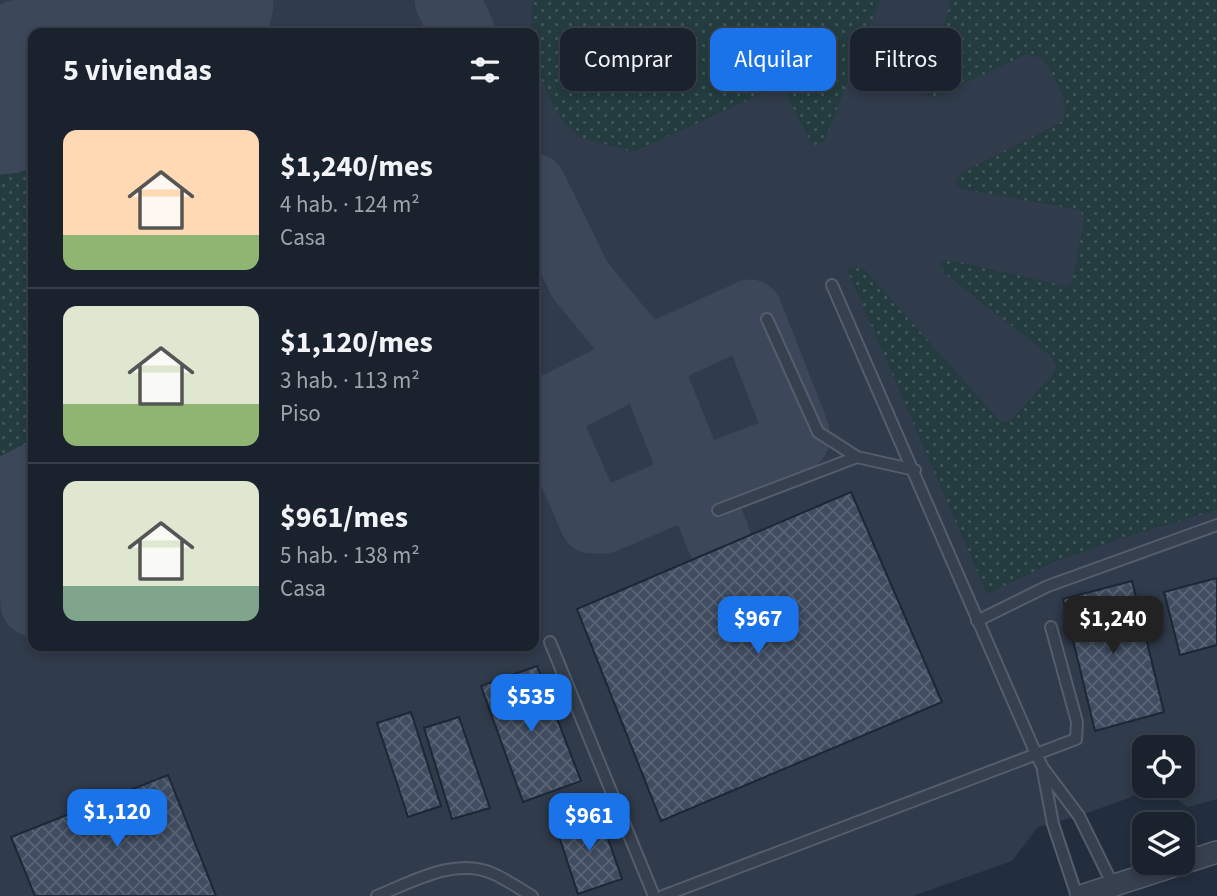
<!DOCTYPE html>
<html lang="es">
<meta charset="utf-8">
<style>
:root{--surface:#1a222e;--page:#232a36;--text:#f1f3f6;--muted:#9fa4aa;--line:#383f4a;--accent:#1a73e8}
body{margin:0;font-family:"Source Sans 3",sans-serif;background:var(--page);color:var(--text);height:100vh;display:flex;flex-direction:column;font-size:26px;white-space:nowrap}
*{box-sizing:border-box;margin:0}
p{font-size:23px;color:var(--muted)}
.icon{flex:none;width:38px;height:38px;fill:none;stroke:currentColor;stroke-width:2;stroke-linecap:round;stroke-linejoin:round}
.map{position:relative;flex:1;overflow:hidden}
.drawer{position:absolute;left:28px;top:28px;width:511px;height:623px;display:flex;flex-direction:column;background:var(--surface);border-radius:14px;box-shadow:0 4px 10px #0003,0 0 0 2px var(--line)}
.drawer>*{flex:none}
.banner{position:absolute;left:560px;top:28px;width:551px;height:63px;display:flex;gap:14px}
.fabs{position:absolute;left:1132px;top:735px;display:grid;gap:14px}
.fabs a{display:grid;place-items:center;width:63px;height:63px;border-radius:14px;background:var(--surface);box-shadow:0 4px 10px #0003,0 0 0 2px var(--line);font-size:35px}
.price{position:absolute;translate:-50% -60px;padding:0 16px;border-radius:14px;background:var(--accent);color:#fff;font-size:23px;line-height:46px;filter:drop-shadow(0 2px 4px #0008)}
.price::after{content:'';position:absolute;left:50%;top:42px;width:21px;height:16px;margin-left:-10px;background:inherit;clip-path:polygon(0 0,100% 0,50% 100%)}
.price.active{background:#222;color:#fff}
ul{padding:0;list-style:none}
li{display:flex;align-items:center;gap:21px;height:175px;padding:0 35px}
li+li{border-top:2px solid var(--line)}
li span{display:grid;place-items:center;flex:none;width:196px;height:140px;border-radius:14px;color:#555}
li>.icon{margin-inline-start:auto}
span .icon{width:84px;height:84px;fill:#fffc;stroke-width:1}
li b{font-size:30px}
h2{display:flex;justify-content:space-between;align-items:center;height:84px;padding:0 35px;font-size:30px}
.chip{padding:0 24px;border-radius:14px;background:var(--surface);box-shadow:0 4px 10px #0003,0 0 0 2px var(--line);font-size:24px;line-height:63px}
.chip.active{background:var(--accent);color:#fff}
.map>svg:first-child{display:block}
.airport{fill:#303b4b;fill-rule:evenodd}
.grass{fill:url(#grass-dots)}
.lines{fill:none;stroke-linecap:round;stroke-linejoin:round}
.taxiway{stroke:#3c485a;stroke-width:65}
.runway{stroke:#3c485a;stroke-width:161}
.building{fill:url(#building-cross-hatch);stroke:#1d2735;stroke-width:2}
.lane-casing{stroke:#545d6c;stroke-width:14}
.street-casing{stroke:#545d6c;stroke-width:24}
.lane{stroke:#36404e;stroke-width:10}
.street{stroke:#36404e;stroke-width:21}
</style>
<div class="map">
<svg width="1217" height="896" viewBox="0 0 1217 896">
<defs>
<pattern id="grass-dots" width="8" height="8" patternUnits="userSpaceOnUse" patternTransform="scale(1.75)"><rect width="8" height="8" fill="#243c3f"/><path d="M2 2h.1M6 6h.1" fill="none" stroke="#415659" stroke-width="1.8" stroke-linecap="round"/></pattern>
<pattern id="building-cross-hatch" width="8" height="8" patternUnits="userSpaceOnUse" patternTransform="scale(1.75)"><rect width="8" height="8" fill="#404d61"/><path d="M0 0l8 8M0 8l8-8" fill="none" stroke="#596576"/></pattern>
</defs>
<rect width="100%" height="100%" fill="#222e3e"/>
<path class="airport" d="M0,0H1217V799L1188,807L1159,787L1079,816L1038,827L1012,861L913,896H0ZM33,33H534V646H33ZM1144,747H1183V786H1144Z"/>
<path class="grass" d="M533,0H880L824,142L815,145L811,142L781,85L633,152L583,138L565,124L550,100L537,68L534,56V33H531Z
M951,0H1217V510L1125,537L1052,563L987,594L847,269L857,267L865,270L999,420L1006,422L1012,419L1055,372L1054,360L1048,354L944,273L940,264L945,259L1066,286L1072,283L1084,220L1080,210L961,189L955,182L960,173L1060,123C1075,107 1053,78 1045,62L1041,58L1027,54L935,97L927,96V85Z
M33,159V447L0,463V176Z"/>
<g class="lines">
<path class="taxiway" d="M447,0L463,33
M534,186L580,280L626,336L645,355L719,540
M750,312L797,432V439L791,445L696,482L604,521H592L544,411L647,359Z
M0,493L33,476
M0,516L33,594V604"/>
<path class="runway" d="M125,33L193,0
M0,94L33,78"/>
</g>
<path class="building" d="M851,492L942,702L661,821L577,609Z
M1217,578V645L1180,655L1164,592Z
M1132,581L1164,712L1095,731L1063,599Z
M537,666L581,781L523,802L481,686Z
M411,712L441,806L408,817L377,723Z
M459,717L490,808L452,819L424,728Z
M168,775L216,896H35L11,837Z
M599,813L622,879L578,894L556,827Z"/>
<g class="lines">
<g class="lane-casing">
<path id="lane" d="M832,285L1036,754L1043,768L1079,816L1113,885
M767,319L818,432L857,457L915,470
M718,510L857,457
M977,621L1048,586L1217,525
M550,642L654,896
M1043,771L1053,824L1077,896
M377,896C412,882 456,856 494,874C507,880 520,889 532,896
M663,896L1076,739L1077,722L1051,627"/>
</g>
<g class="street-casing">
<path id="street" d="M1081,896L1217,852"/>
</g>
<use href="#lane" class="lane"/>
<use href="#street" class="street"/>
</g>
</svg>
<div class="fabs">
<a><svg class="icon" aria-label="locate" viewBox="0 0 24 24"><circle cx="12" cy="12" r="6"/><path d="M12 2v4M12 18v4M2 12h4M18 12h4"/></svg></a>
<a><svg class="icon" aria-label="layers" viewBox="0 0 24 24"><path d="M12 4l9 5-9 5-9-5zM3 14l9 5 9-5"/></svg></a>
</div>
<b class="price" style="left:758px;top:656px">$967</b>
<b class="price active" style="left:1113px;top:656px">$1,240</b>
<b class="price" style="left:531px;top:734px">$535</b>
<b class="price" style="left:117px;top:849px">$1,120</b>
<b class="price" style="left:589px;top:853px">$961</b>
<div class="banner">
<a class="chip">Comprar</a>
<a class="chip active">Alquilar</a>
<a class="chip">Filtros</a>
</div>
<section class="drawer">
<h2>5 viviendas<svg class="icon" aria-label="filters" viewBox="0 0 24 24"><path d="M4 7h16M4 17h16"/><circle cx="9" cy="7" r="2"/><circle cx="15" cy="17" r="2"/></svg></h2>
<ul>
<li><span style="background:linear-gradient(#ffd9b3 75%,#8fb573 0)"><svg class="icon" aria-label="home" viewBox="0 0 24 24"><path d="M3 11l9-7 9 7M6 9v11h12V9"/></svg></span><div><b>$1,240/mes</b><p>4 hab. · 124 m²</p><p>Casa</p></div></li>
<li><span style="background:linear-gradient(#dfe7d0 70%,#8fb573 0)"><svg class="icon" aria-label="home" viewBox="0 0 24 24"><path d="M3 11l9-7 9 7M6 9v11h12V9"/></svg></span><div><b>$1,120/mes</b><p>3 hab. · 113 m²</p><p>Piso</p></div></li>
<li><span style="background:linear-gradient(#dfe7d0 75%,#7fa58c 0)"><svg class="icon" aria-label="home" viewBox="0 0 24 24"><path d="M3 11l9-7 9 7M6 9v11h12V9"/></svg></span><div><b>$961/mes</b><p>5 hab. · 138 m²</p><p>Casa</p></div></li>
</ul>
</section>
</div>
